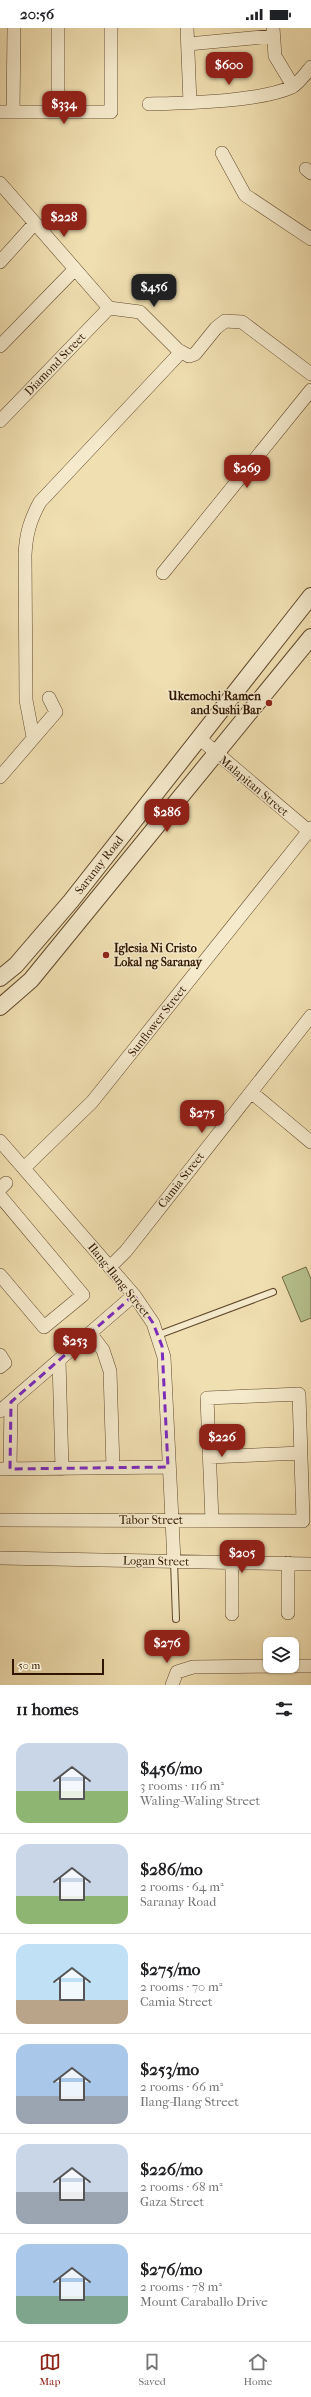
<!DOCTYPE html>
<meta charset="utf-8">
<style>
:root{--surface:#fff;--page:#f6f6f6;--text:#202124;--muted:#757577;--line:#e0e0e0;--accent:#8f2418}
body{margin:0;font-family:"IM FELL French Canon",serif;background:var(--page);color:var(--text);height:100vh;display:flex;flex-direction:column;font-size:15px;white-space:nowrap}
*{box-sizing:border-box;margin:0}
p{font-size:13px;color:var(--muted)}
.icon{flex:none;width:22px;height:22px;fill:none;stroke:currentColor;stroke-width:2;stroke-linecap:round;stroke-linejoin:round}
.map{position:relative;height:1657px;overflow:hidden}
.sheet{display:flex;flex-direction:column;background:var(--surface);flex:1}
.sheet>*{flex:none}
.controls{position:absolute;left:263px;top:1609px;display:grid;gap:8px}
.controls a{display:grid;place-items:center;width:36px;height:36px;border-radius:8px;background:var(--surface);box-shadow:0 1px 3px #0004;font-size:20px}
.scale{position:absolute;left:12px;bottom:10px;width:92px;box-sizing:border-box;padding-left:4px;border:2px solid #301600;border-top:0;font-size:11px;line-height:14px;white-space:nowrap;color:#301600;-webkit-text-stroke:3px #f5eacc;paint-order:stroke}
.price{position:absolute;translate:-50% -34px;padding:0 9px;border-radius:8px;background:var(--accent);color:#fff;font-size:13px;line-height:26px;filter:drop-shadow(0 1px 2px #0008)}
.price::after{content:'';position:absolute;left:50%;top:24px;width:12px;height:9px;margin-left:-6px;background:inherit;clip-path:polygon(0 0,100% 0,50% 100%)}
.price.current{background:#222;color:#fff}
ul{padding:0;list-style:none}
li{display:flex;align-items:center;gap:12px;height:100px;padding:0 16px}
li+li{border-top:1px solid var(--line)}
li span{display:grid;place-items:center;flex:none;width:112px;height:80px;border-radius:12px;color:#555}
li>.icon{margin-inline-start:auto}
span .icon{width:48px;height:48px;fill:#fffc;stroke-width:1}
li b{font-size:17px}
h2{display:flex;justify-content:space-between;align-items:center;height:48px;padding:0 16px;font-size:17px}
.status{display:flex;justify-content:space-between;align-items:center;height:28px;padding:0 20px;background:var(--surface);direction:ltr}
.status svg{height:11px;fill:currentColor}
.dock{display:flex;justify-content:space-around;align-items:center;height:56px;border-top:1px solid var(--line);background:var(--surface);font-size:11px;color:var(--muted)}
.dock a{display:grid;justify-items:center;gap:2px}
.dock .current{color:var(--accent)}
.map>svg:first-child{display:block}
.green{fill:#b6c28e;stroke:#736c47}
.lines{fill:none;stroke-linecap:round;stroke-linejoin:round}
.service-casing{stroke:#60482c;stroke-width:8}
.minor-casing{stroke:#60482c;stroke-width:14}
.tertiary-casing{stroke:#60482c;stroke-width:18}
.service{stroke:#f5eacc;stroke-width:6}
.minor{stroke:#f5eacc;stroke-width:13}
.tertiary{stroke:#f5eacc;stroke-width:16}
.marked{fill:none;stroke:#7b2cbf;stroke-width:3;stroke-dasharray:8 5;stroke-linejoin:round}
.poi-dot{fill:#8f2418;stroke:#f5eacc;stroke-width:1.5}
.labels{text-anchor:middle;dominant-baseline:central;stroke-width:3;stroke-linejoin:round;paint-order:stroke}
.street-label{font-size:12px;fill:#301600;stroke:#f5eacc}
.poi-label{font-size:12px;font-weight:bold;fill:#301600;stroke:#f5eacc;text-anchor:end}
</style>
<div class="status"><b>20:56</b><svg viewBox="0 0 49 12"><path d="M0 12V9h3v3zM5 12V6h3v6zM10 12V3h3v9zM15 12V0h3v12zM26 1h20v11H26zM47 4h2v5h-2z"/></svg></div>
<div class="map">
<svg width="311" height="1657" viewBox="0 0 311 1657">
<rect width="100%" height="100%" fill="#f0dfb1"/>
<filter id="stains"><feTurbulence type="fractalNoise" baseFrequency=".005" numOctaves="4"/><feColorMatrix values="0 0 0 0 .2 0 0 0 0 .09 0 0 0 0 .02 0 0 0 .5 -.17"/></filter>
<radialGradient id="worn" r=".72"><stop offset=".6" stop-color="#630" stop-opacity="0"/><stop offset="1" stop-color="#630" stop-opacity=".3"/></radialGradient>
<path class="green" d="M306,1239L311,1251V1290L301,1294L282,1249Z"/>
<g class="lines">
<g class="service-casing">
<path id="service" d="M158,1307L273,1264
M174,1533L176,1591"/>
</g>
<g class="minor-casing">
<path id="minor" d="M187,0L190,75
M273,0L275,28L293,58
M188,16L273,8
M149,76C187,75 258,74 292,59C299,55 306,45 311,39
M0,84H111V0
M13,84L14,0
M58,84V0
M222,125L245,167L311,211
M306,141L311,145
M0,155L109,280
M0,234L35,195
M109,280L140,284L178,322L189,328L195,326L216,300L225,293L242,294L311,346
M0,318L75,241
M0,393L109,280
M163,545L311,362
M33,709L26,672L25,527C26,506 30,492 40,474L180,325
M199,710L311,805
M0,749L56,684L49,670
M251,1064L311,1114
M0,1113L134,1267L153,1295L164,1329L174,1533
M24,1140L92,1074L311,800
M0,1161L6,1155
M0,1168L83,1267L44,1299L0,1247
M110,1239L126,1223L311,988
M90,1305L103,1322L110,1343L113,1440
M0,1327L5,1335L0,1339
M59,1332L62,1441
M0,1383L134,1267
M209,1429L301,1425
M0,1441L168,1439
M10,1441L11,1374
M0,1492L303,1493L299,1366L207,1370L212,1492
M0,1530L311,1536
M232,1534V1586
M288,1535V1585
M292,1638H311
M172,1657L177,1644L193,1639L289,1638"/>
</g>
<g class="tertiary-casing">
<path id="tertiary" d="M0,950L16,937L71,873L311,568
M0,979L31,952L311,609"/>
</g>
<use href="#service" class="service"/>
<use href="#minor" class="minor"/>
<use href="#tertiary" class="tertiary"/>
</g>
<path class="marked" d="M134,1267L153,1295L162,1318L168,1439L10,1441L11,1374Z"/>
<g class="poi-dot">
<circle cx="269" cy="675" r="4"/>
<circle cx="106" cy="927" r="4"/>
</g>
<g class="labels">
<g class="street-label">
<text transform="translate(55 336) rotate(-46)">Diamond Street</text>
<text transform="translate(254 758) rotate(40)">Malapitan Street</text>
<text transform="translate(99 837) rotate(-52)">Saranay Road</text>
<text transform="translate(157 993) rotate(-52)">Sunflower Street</text>
<text transform="translate(181 1152) rotate(-52)">Camia Street</text>
<text transform="translate(119 1252) rotate(51)">Ilang-Ilang Street</text>
<text x="151" y="1492">Tabor Street</text>
<text transform="translate(156 1533) rotate(1)">Logan Street</text>
</g>
<g class="poi-label">
<text x="261" y="668">Ukemochi Ramen<tspan x="261" dy="14">and Sushi Bar</tspan></text>
<text x="114" y="920" text-anchor="start">Iglesia Ni Cristo<tspan x="114" dy="14">Lokal ng Saranay</tspan></text>
</g>
</g>
<rect width="100%" height="100%" filter="url(#stains)"/>
<rect width="100%" height="100%" fill="url(#worn)"/>
</svg>
<div class="controls">
<a><svg class="icon" aria-label="layers" viewBox="0 0 24 24"><path d="M12 4l9 5-9 5-9-5zM3 14l9 5 9-5"/></svg></a>
</div>
<div class="scale">50 m</div>
<b class="price" style="left:229px;top:58px">$600</b>
<b class="price" style="left:64px;top:97px">$334</b>
<b class="price" style="left:64px;top:210px">$228</b>
<b class="price current" style="left:154px;top:280px">$456</b>
<b class="price" style="left:247px;top:461px">$269</b>
<b class="price" style="left:167px;top:805px">$286</b>
<b class="price" style="left:202px;top:1106px">$275</b>
<b class="price" style="left:75px;top:1334px">$253</b>
<b class="price" style="left:222px;top:1430px">$226</b>
<b class="price" style="left:242px;top:1546px">$205</b>
<b class="price" style="left:167px;top:1636px">$276</b>
</div>
<section class="sheet">
<h2>11 homes<svg class="icon" aria-label="filters" viewBox="0 0 24 24"><path d="M4 7h16M4 17h16"/><circle cx="9" cy="7" r="2"/><circle cx="15" cy="17" r="2"/></svg></h2>
<ul>
<li><span style="background:linear-gradient(#c9d6e8 60%,#8fb573 0)"><svg class="icon" aria-label="home" viewBox="0 0 24 24"><path d="M3 11l9-7 9 7M6 9v11h12V9"/></svg></span><div><b>$456/mo</b><p>3 rooms · 116 m²</p><p>Waling-Waling Street</p></div></li>
<li><span style="background:linear-gradient(#c9d6e8 65%,#8fb573 0)"><svg class="icon" aria-label="home" viewBox="0 0 24 24"><path d="M3 11l9-7 9 7M6 9v11h12V9"/></svg></span><div><b>$286/mo</b><p>2 rooms · 64 m²</p><p>Saranay Road</p></div></li>
<li><span style="background:linear-gradient(#bfe0f5 70%,#b9a48a 0)"><svg class="icon" aria-label="home" viewBox="0 0 24 24"><path d="M3 11l9-7 9 7M6 9v11h12V9"/></svg></span><div><b>$275/mo</b><p>2 rooms · 70 m²</p><p>Camia Street</p></div></li>
<li><span style="background:linear-gradient(#a9c7e8 65%,#9aa5b1 0)"><svg class="icon" aria-label="home" viewBox="0 0 24 24"><path d="M3 11l9-7 9 7M6 9v11h12V9"/></svg></span><div><b>$253/mo</b><p>2 rooms · 66 m²</p><p>Ilang-Ilang Street</p></div></li>
<li><span style="background:linear-gradient(#c9d6e8 60%,#9aa5b1 0)"><svg class="icon" aria-label="home" viewBox="0 0 24 24"><path d="M3 11l9-7 9 7M6 9v11h12V9"/></svg></span><div><b>$226/mo</b><p>2 rooms · 68 m²</p><p>Gaza Street</p></div></li>
<li><span style="background:linear-gradient(#a9c7e8 65%,#7fa58c 0)"><svg class="icon" aria-label="home" viewBox="0 0 24 24"><path d="M3 11l9-7 9 7M6 9v11h12V9"/></svg></span><div><b>$276/mo</b><p>2 rooms · 78 m²</p><p>Mount Caraballo Drive</p></div></li>
</ul>
</section>
<nav class="dock">
<a class="current"><svg class="icon" aria-label="map" viewBox="0 0 24 24"><path d="M3 6l6-2 6 2 6-2v14l-6 2-6-2-6 2zM9 4v14M15 6v14"/></svg>Map</a>
<a><svg class="icon" aria-label="saved" viewBox="0 0 24 24"><path d="M7 4h10v16l-5-4-5 4z"/></svg>Saved</a>
<a><svg class="icon" aria-label="home" viewBox="0 0 24 24"><path d="M3 11l9-7 9 7M6 9v11h12V9"/></svg>Home</a>
</nav>
